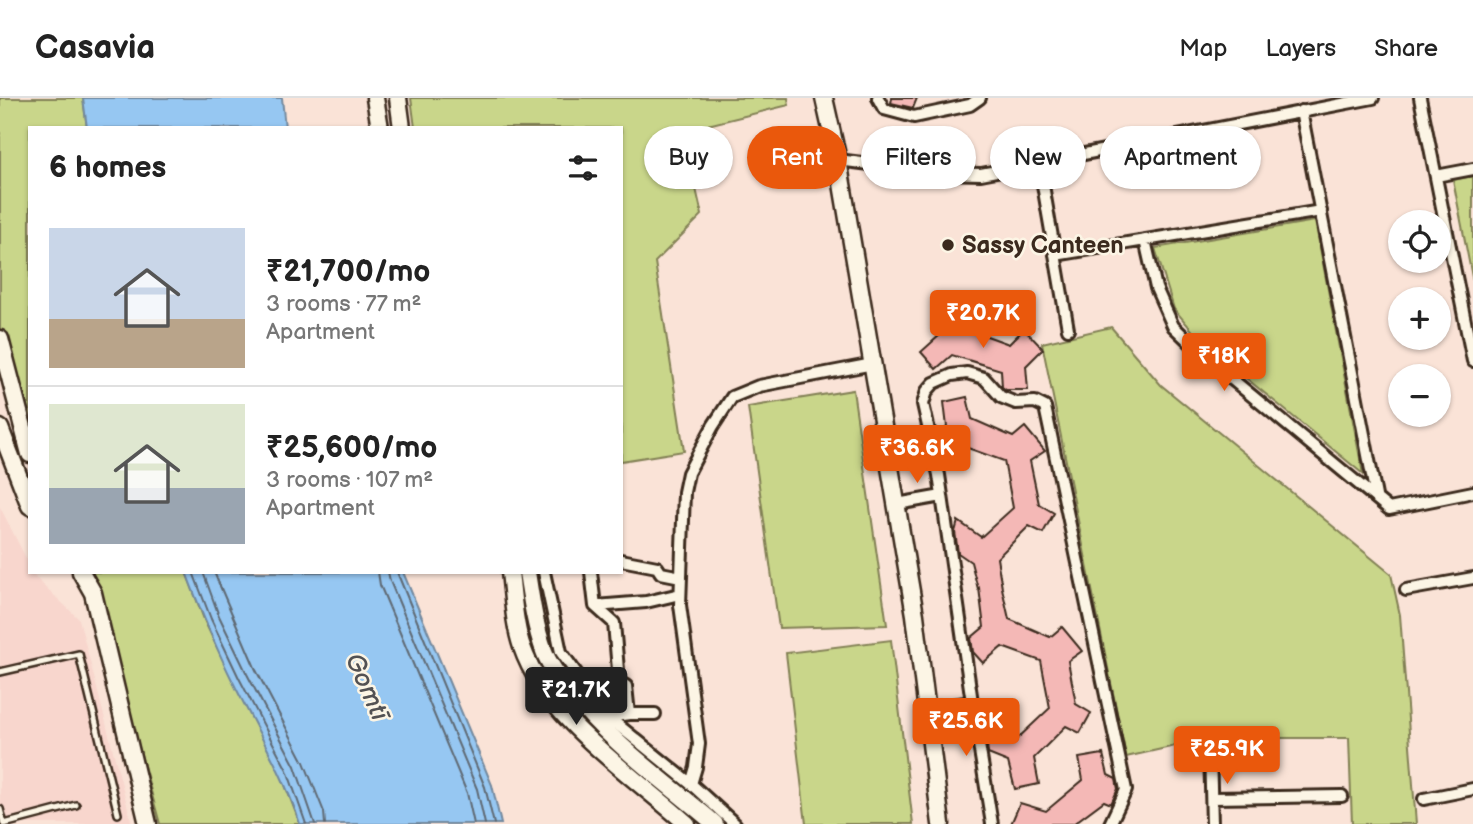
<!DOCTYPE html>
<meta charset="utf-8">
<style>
:root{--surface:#fff;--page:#f2f2f2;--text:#222;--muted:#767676;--line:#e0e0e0;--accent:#ea580c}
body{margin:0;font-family:"Balsamiq Sans",sans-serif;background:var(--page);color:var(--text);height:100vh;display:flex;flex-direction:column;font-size:26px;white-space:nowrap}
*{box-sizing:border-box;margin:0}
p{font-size:23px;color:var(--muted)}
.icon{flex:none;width:38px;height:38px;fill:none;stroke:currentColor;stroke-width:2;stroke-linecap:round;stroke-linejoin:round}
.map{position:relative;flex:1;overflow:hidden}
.side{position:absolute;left:28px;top:28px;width:595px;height:448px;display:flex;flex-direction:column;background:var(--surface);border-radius:0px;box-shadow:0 2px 5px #0004}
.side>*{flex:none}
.hud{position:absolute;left:644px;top:28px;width:665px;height:63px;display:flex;gap:14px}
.tools{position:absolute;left:1388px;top:112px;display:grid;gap:14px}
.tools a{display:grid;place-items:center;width:63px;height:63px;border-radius:50%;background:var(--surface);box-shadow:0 2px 5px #0004;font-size:35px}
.price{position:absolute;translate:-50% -60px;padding:0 16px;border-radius:7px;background:var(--accent);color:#fff;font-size:23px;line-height:46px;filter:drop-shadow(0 2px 4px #0008)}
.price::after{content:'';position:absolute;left:50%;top:42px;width:21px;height:16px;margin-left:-10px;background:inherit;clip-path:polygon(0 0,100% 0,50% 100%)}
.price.current{background:#222;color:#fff}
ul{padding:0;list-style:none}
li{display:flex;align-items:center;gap:21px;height:175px;padding:0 21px}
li+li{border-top:2px solid var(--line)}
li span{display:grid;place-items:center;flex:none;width:196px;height:140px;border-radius:0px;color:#555}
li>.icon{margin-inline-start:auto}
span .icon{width:84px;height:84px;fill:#fffc;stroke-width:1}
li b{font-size:30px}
h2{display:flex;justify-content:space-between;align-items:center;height:84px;padding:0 21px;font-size:30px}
.chip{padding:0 24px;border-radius:32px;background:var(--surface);box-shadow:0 2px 5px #0004;font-size:24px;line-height:63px}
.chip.current{background:var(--accent);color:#fff}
header{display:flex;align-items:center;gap:42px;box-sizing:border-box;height:98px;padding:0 35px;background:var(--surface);border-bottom:2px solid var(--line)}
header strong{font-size:33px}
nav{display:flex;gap:38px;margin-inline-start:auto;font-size:24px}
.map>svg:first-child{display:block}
.built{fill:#f8d6cd}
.green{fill:#c9d68a;stroke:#828054;stroke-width:2}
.water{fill:#96c7f2;stroke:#72889d;stroke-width:2}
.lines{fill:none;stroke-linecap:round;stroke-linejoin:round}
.shore{stroke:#5f6973;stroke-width:2}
.building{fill:#f4b8b6;stroke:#3b2a1e;stroke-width:2}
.lane-casing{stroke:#3b2a1e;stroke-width:10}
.street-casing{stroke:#3b2a1e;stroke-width:16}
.secondary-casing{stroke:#3b2a1e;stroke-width:21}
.lane{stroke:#fcf5e5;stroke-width:5}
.street{stroke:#fcf5e5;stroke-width:10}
.secondary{stroke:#fcf5e5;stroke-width:16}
.poi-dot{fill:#3b2a1e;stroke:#fcf5e5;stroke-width:2.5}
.labels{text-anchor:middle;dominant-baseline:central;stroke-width:5;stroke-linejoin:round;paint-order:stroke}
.poi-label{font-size:24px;font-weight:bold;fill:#3b2a1e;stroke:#fcf5e5;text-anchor:start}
.water-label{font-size:26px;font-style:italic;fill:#525153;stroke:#fcf5e5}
</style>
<header>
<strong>Casavia</strong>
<nav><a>Map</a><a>Layers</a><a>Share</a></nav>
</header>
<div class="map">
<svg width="1473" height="726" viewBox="0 0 1473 726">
<rect width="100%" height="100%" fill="#fae3d7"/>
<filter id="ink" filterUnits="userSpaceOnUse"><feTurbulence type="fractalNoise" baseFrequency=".0143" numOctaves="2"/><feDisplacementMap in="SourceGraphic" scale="14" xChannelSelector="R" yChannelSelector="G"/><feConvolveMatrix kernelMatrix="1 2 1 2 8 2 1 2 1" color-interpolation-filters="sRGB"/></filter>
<g filter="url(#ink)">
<path class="built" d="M0,409L30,468V474H33L36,480L79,521L132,726H0Z"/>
<path class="green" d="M0,0H83L87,30H30V340L0,239Z
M411,0H788L789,7L683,33L702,117L655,164L684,353L621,363V30H415Z
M1473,78V184L1453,82Z
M1315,123L1363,376L1201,243L1174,211L1155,150Z
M1111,229L1161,287L1391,476L1400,517L1416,726H1352L1349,640H1211L1126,659L1042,245Z
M853,292L887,527L779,530L748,309Z
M91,474H186L205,524L233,583L280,674L300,726H160Z
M891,542L913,726H806L786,555Z"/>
<path class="water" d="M83,0H282L285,30H87Z
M186,474H403L492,687L501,726H300C284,676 256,631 233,584C215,548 200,511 186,474Z"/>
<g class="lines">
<path class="shore" d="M193,474L211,521L239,580L287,672L306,726
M203,474L219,518L247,576L295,668L315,726
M214,474L256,572L304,664L324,714L325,726
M378,474L380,487L467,695L474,726
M388,474L390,483L477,691L485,726
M397,474L485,689L494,726"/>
</g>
<path class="building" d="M892,0H917L913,10L891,5Z
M959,209L962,229L1009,246L1024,231L1043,251L1026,268L1028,292H1006L1002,289L1001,272L952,257L936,271L921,254L941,236L938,212Z
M967,299L972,321L1013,339L1025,329L1045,353L1030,363L1039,406L1054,415L1043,435L1029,428L997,460L1002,490L1009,521L1050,539L1062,529L1082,553L1068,563L1076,606L1091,615L1080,635L1066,628L1034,660L1039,686L1015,691L1008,664L988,656L987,646L993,631L1018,640L1050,610L1041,563L1002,549L983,565L973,554L971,540L984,529L979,490L978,491L971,464L958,455L955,434L958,423L981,439L1013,410L1004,363L965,349L954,367L941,351L938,338L947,329L944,304Z
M1103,656L1108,677L1116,681L1118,691L1111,706L1104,703L1073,726H1011L1020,705L1046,713L1083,682L1079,660Z"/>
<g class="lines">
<g class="lane-casing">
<path id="lane" d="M0,574L79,556L118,716
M0,711L4,726
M4,726L76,707"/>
</g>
<g class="street-casing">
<path id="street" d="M878,0L884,11L914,19L970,7L980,0
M1420,0L1473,263
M1301,13L1376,398
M838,62L941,75L981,76L1373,0
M1039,64L1068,231
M1436,78L1473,71
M1145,142L1156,190L1173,228L1205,259L1389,411L1473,394
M1055,157L1321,113
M897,406L942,398
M621,462L657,469L661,475L681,479
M544,474L561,554L608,619L691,686L735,726
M591,474L595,508L614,525L619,584L626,588L629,616L608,619
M1406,492L1473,480
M595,508L646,504L680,496
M972,604L939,377L923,306L927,293L934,285L952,277L967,275L984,280L1001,299L1016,305L1035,304L1045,309L1126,692L1110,726
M927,611L972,604L992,726
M629,616H655
M1210,652L1212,726
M691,686L696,669L699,646L680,507L684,394L688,375L713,328L732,299L759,288L873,266
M1212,700L1342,698
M1424,701L1473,691"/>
</g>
<g class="secondary-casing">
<path id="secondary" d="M375,0L380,30
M398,0L402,30
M824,0L838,62L915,517L941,726
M0,241L30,356
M0,330L30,408
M81,474L93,495L148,726
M510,474C513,498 514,526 522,549C547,622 632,676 687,726
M527,474C531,500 535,528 544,553C549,567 560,581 570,593C610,645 665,683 715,726"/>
</g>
<use href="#lane" class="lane"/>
<use href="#street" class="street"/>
<use href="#secondary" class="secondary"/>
</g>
</g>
<circle class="poi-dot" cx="948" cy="147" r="7"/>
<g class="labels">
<g class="poi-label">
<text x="962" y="147">Sassy Canteen</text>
</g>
<g class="water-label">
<text transform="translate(366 589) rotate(66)">Gomtī</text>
</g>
</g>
</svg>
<div class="tools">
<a><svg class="icon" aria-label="locate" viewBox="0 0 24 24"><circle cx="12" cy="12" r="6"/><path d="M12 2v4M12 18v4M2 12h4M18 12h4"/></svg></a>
<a>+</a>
<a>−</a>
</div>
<b class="price" style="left:983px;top:252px">₹20.7K</b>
<b class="price" style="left:1224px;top:295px">₹18K</b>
<b class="price" style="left:917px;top:387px">₹36.6K</b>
<b class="price current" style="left:576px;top:629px">₹21.7K</b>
<b class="price" style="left:966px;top:660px">₹25.6K</b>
<b class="price" style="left:1227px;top:688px">₹25.9K</b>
<div class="hud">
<a class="chip">Buy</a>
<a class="chip current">Rent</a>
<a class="chip">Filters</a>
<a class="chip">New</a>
<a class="chip">Apartment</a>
</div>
<section class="side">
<h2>6 homes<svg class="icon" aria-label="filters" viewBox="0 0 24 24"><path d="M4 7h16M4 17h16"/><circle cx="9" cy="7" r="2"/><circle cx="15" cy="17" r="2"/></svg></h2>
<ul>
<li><span style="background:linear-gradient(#c9d6e8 65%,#b9a48a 0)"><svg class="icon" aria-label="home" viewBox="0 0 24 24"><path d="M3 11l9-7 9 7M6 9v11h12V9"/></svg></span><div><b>₹21,700/mo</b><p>3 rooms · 77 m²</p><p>Apartment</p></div></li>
<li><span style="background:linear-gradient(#dfe7d0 60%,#9aa5b1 0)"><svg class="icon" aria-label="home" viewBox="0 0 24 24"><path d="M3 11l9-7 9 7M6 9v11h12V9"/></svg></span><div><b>₹25,600/mo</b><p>3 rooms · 107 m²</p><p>Apartment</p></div></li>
</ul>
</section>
</div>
